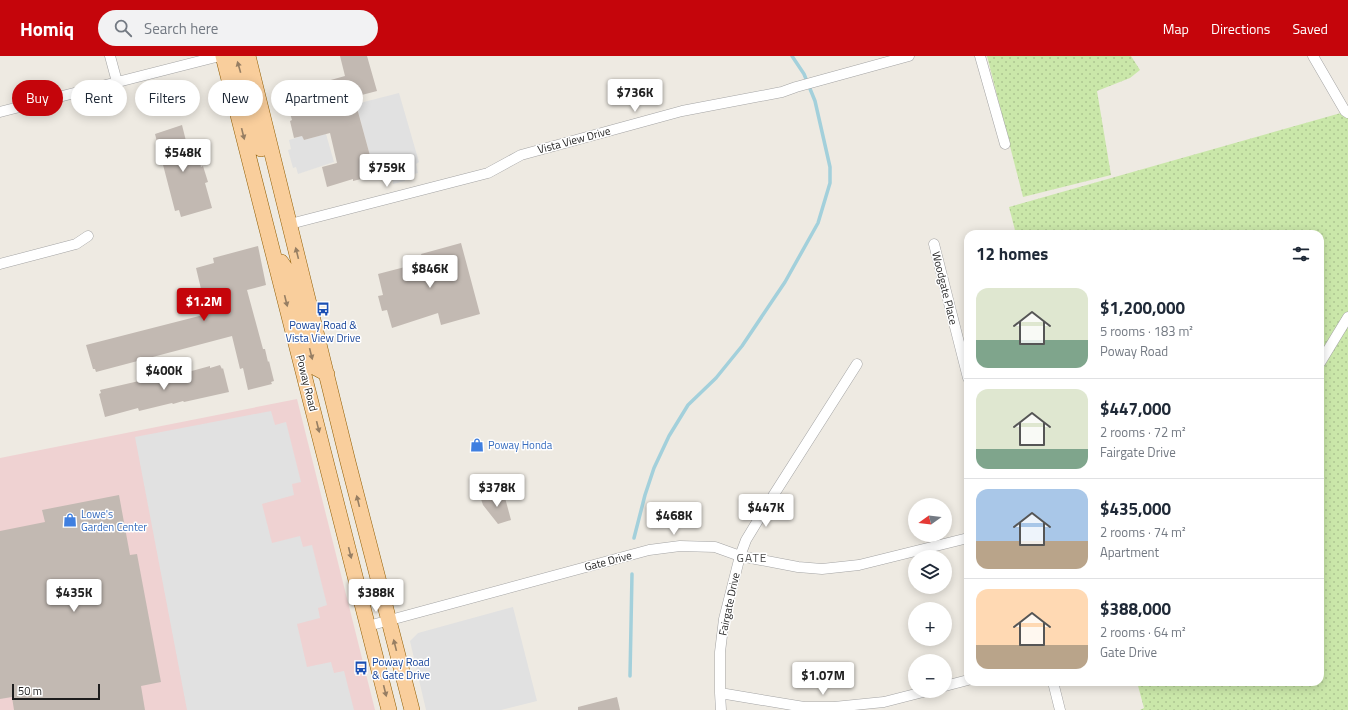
<!DOCTYPE html>
<meta charset="utf-8">
<style>
:root{--surface:#fff;--page:#f2f2f3;--text:#1f2937;--muted:#747a83;--line:#e0e1e3;--accent:#c5050b}
body{margin:0;font-family:"Titillium Web",sans-serif;background:var(--page);color:var(--text);height:100vh;display:flex;flex-direction:column;font-size:15px;white-space:nowrap}
*{box-sizing:border-box;margin:0}
p{font-size:13px;color:var(--muted)}
.icon{flex:none;width:22px;height:22px;fill:none;stroke:currentColor;stroke-width:2;stroke-linecap:round;stroke-linejoin:round}
.map{position:relative;flex:1;overflow:hidden}
.details{position:absolute;left:964px;top:174px;width:360px;height:456px;display:flex;flex-direction:column;background:var(--surface);border-radius:12px;box-shadow:0 2px 10px #0003}
.details>*{flex:none}
.banner{position:absolute;left:12px;top:24px;width:380px;height:36px;display:flex;gap:8px}
.needle{width:26px;rotate:255deg}
.controls{position:absolute;left:908px;top:442px;display:grid;gap:8px}
.controls a{display:grid;place-items:center;width:44px;height:44px;border-radius:50%;background:var(--surface);box-shadow:0 2px 10px #0003;font-size:20px}
.scale{position:absolute;left:12px;bottom:10px;width:88px;box-sizing:border-box;padding-left:4px;border:2px solid #1d1d1d;border-top:0;font-size:11px;line-height:14px;white-space:nowrap;color:#1d1d1d;-webkit-text-stroke:3px #fff;paint-order:stroke}
.price{position:absolute;translate:-50% -34px;padding:0 9px;border-radius:4px;background:#fff;color:#222;font-size:13px;line-height:26px;filter:drop-shadow(0 1px 2px #0008)}
.price::after{content:'';position:absolute;left:50%;top:24px;width:12px;height:9px;margin-left:-6px;background:inherit;clip-path:polygon(0 0,100% 0,50% 100%)}
.price.active{background:var(--accent);color:#fff}
ul{padding:0;list-style:none}
li{display:flex;align-items:center;gap:12px;height:100px;padding:0 12px}
li+li{border-top:1px solid var(--line)}
li span{display:grid;place-items:center;flex:none;width:112px;height:80px;border-radius:12px;color:#555}
li>.icon{margin-inline-start:auto}
span .icon{width:48px;height:48px;fill:#fffc;stroke-width:1}
li b{font-size:17px}
h2{display:flex;justify-content:space-between;align-items:center;height:48px;padding:0 12px;font-size:17px}
.chip{padding:0 14px;border-radius:18px;background:var(--surface);box-shadow:0 2px 10px #0003;font-size:14px;line-height:36px}
.chip.active{background:var(--accent);color:#fff}
header{display:flex;align-items:center;gap:24px;box-sizing:border-box;height:56px;padding:0 20px;background:var(--accent);color:#fff}
header strong{font-size:19px}
nav{display:flex;gap:22px;margin-inline-start:auto;font-size:14px}
.search{width:280px;height:36px;background:var(--page);display:flex;align-items:center;gap:10px;box-sizing:border-box;padding:0 14px;border-radius:22px;color:var(--muted);font-size:15px}
.map>svg:first-child{display:block}
.commercial{fill:#efd2d2}
.grass{fill:url(#grass-dots)}
.parking{fill:#e1e1e1}
.water{fill:url(#water-ripples)}
.lines{fill:none;stroke-linecap:round;stroke-linejoin:round}
.stream{stroke:#a3d0db;stroke-width:3.5}
.building{fill:#c2b9b2}
.minor-casing{stroke:#a4a4a4;stroke-width:11}
.primary-casing{stroke:#925e03;stroke-width:16}
.minor{stroke:#fff;stroke-width:10}
.primary{stroke:#f9ce9c;stroke-width:15}
.oneway{fill:#967e63}
.labels{text-anchor:middle;dominant-baseline:central;stroke-width:3;stroke-linejoin:round;paint-order:stroke}
.street-label{font-size:11px;fill:#1d1d1d;stroke:#fff}
.transit-label{font-size:11px;fill:#164399;stroke:#fff}
.shop-label{font-size:11px;fill:#366cbe;stroke:#fff;text-anchor:start}
.neighbourhood-label{font-size:12px;letter-spacing:1px;fill:#505050;stroke:#fff}
</style>
<header>
<strong>Homiq</strong>
<div class="search"><svg class="icon" aria-label="search" viewBox="0 0 24 24"><circle cx="10" cy="10" r="6"/><path d="M15 15l6 6"/></svg>Search here</div>
<nav><a>Map</a><a>Directions</a><a>Saved</a></nav>
</header>
<div class="map">
<svg width="1348" height="654" viewBox="0 0 1348 654">
<defs>
<pattern id="grass-dots" width="8" height="8" patternUnits="userSpaceOnUse"><rect width="8" height="8" fill="#cae7a9"/><path d="M2 2h.1M6 6h.1" fill="none" stroke="#adc691" stroke-width="1.8" stroke-linecap="round"/></pattern>
<pattern id="water-ripples" width="26" height="14" patternUnits="userSpaceOnUse"><rect width="26" height="14" fill="#a3d0db"/><path d="M2 4q2-2 4 0t4 0M15 11q2-2 4 0t4 0" fill="none" stroke="#8cb2bc"/></pattern>
</defs>
<rect width="100%" height="100%" fill="#eeeae2"/>
<path class="commercial" d="M297,343L375,654H0V402Z"/>
<path class="grass" d="M987,0H1131L1140,14L1130,22L1097,35L1111,119L1023,141Z
M1348,55V654H1140L1144,652L1137,626H1320V178H1016L1009,151Z"/>
<path class="parking" d="M399,37L419,106L416,108L418,117L405,120V125L393,128V125L389,120L384,121L382,116L375,118L356,48Z
M326,78L334,106L298,118L296,111L293,112L288,94L291,93L289,84L302,80L304,84Z
M271,355L275,369L286,366L301,426L292,428L294,439L262,448L272,487L300,480L303,491L312,489L327,549L318,552L320,562L297,568L307,611L331,606L334,617L344,615L354,654H187L135,381Z
M513,551L537,645L501,654H426L410,585L418,577Z"/>
<path class="water" d="M179,302V304L185,308L187,307L188,310L170,315L168,314L166,307L167,305Z"/>
<g class="lines">
<path class="stream" d="M634,482L645,439L654,412L669,380L688,349L716,322L742,290L785,226L818,167L830,127V111L815,45L804,18L792,0
M630,620L632,518"/>
</g>
<path class="building" d="M340,0H367L377,35L354,41L375,118L365,120V122L353,125V123L327,131L322,111L337,107L330,77L304,84L302,80L294,82L290,65L292,64L284,37L345,20Z
M182,69L190,101L198,99L201,111L203,110L208,126L205,127L212,152L181,161L179,154L175,155L155,78Z
M461,187L480,258L441,269L438,257L392,272L387,254L382,255L378,240L383,239L378,218L424,206L421,198Z
M258,190L266,229L247,234L263,293H265L268,306L269,305L274,325L271,326L272,328L248,334L243,312L240,313L232,280L96,316L95,313H93L86,289L207,258L196,212L214,207L213,202Z
M220,309L222,313L223,312L229,336L184,346L183,345L173,348L172,347L139,355L138,352L105,361L99,338L101,337L100,334L165,319L166,322L210,310V312Z
M504,438L511,464L498,468L483,449L481,443Z
M119,439L130,499L137,498L161,626L141,630L145,654H14L12,641L0,643V475L45,466L42,454Z
M617,641L620,654H578V651Z"/>
<g class="lines">
<g class="minor-casing">
<path id="minor" d="M110,0L117,26
M980,0L1005,88
M1313,0L1345,55L1348,57
M0,56L220,0
M290,168L488,117L521,99L682,55L782,36L796,31L909,0
M934,188L968,322
M0,208L76,188L88,180
M1320,307L1348,261
M368,570L649,494L680,490L715,491L740,500L798,511L822,513L859,509L968,482
M1053,626L1060,654
M945,630L968,624
M720,637L804,651H834L884,646L927,635
M721,654L720,637V596L724,563L740,500L746,484L766,451L857,308"/>
</g>
<g class="primary-casing">
<path id="primary" d="M223,0L389,654
M235,0L238,7L261,93
M248,0L348,406L412,654
M281,206L288,216L292,225L314,309L316,312L327,318"/>
</g>
<use href="#minor" class="minor"/>
<use href="#primary" class="primary"/>
</g>
<defs><path id="oneway-solid" d="M-6-.8H1V-3.2L6.5 0L1 3.2V.8H-6Z"/></defs>
<g class="oneway">
<use href="#oneway-solid" transform="translate(239 11) rotate(-106)"/>
<use href="#oneway-solid" transform="translate(243 78) rotate(76)"/>
<use href="#oneway-solid" transform="translate(297 197) rotate(-104)"/>
<use href="#oneway-solid" transform="translate(286 245) rotate(76)"/>
<use href="#oneway-solid" transform="translate(311 298) rotate(76)"/>
<use href="#oneway-solid" transform="translate(318 371) rotate(76)"/>
<use href="#oneway-solid" transform="translate(358 445) rotate(-104)"/>
<use href="#oneway-solid" transform="translate(350 497) rotate(76)"/>
<use href="#oneway-solid" transform="translate(395 589) rotate(-104)"/>
<use href="#oneway-solid" transform="translate(385 635) rotate(76)"/>
</g>
<defs>
<g id="bus-bare" transform="scale(1.08)"><path d="M-5-6H5V4H4V6H2V4H-2V6H-4V4H-5ZM-3.5-4V0h7V-4ZM-3.5 1.2v1.5H-2V1.2ZM2 1.2v1.5H3.5V1.2Z" fill="#1a4fb4" stroke="#fff" stroke-width="2.5" paint-order="stroke"/></g>
<g id="shop-bare" transform="scale(1.08)"><path d="M-5-2.5h2.3a2.7 3.5 0 0 1 5.4 0H5L5.5 6h-11ZM-1.5-2.5h3a1.5 2.3 0 0 0-3 0Z" fill="#3f7fe0" stroke="#fff" stroke-width="2.5" paint-order="stroke"/></g>
</defs>
<g fill-rule="evenodd">
<use href="#bus-bare" x="323" y="253"/>
<use href="#shop-bare" x="477" y="389"/>
<use href="#shop-bare" x="70" y="464"/>
<use href="#bus-bare" x="361" y="612"/>
</g>
<g class="labels">
<g class="street-label">
<text transform="translate(574 84) rotate(-15)">Vista View Drive</text>
<text transform="translate(945 232) rotate(76)">Woodgate Place</text>
<text transform="translate(307 327) rotate(76)">Poway Road</text>
<text transform="translate(608 505) rotate(-15)">Gate Drive</text>
<text transform="translate(729 548) rotate(-78)">Fairgate Drive</text>
</g>
<g class="transit-label">
<text x="323" y="269">Poway Road &amp;<tspan x="323" dy="13">Vista View Drive</tspan></text>
<text x="372" y="606" text-anchor="start">Poway Road<tspan x="372" dy="13">&amp; Gate Drive</tspan></text>
</g>
<g class="shop-label">
<text x="488" y="389">Poway Honda</text>
<text x="81" y="458">Lowe's<tspan x="81" dy="13">Garden Center</tspan></text>
</g>
<g class="neighbourhood-label">
<text x="752" y="501">GATE</text>
</g>
</g>
</svg>
<div class="controls">
<a><svg class="needle" viewBox="-14 -14 28 28"><path d="M0-13l5 13h-10z" fill="#e53935"/><path d="M0 13l5-13h-10z" fill="#747a83"/></svg></a>
<a><svg class="icon" aria-label="layers" viewBox="0 0 24 24"><path d="M12 4l9 5-9 5-9-5zM3 14l9 5 9-5"/></svg></a>
<a>+</a>
<a>−</a>
</div>
<div class="scale">50 m</div>
<b class="price" style="left:635px;top:57px">$736K</b>
<b class="price" style="left:183px;top:117px">$548K</b>
<b class="price" style="left:387px;top:132px">$759K</b>
<b class="price" style="left:430px;top:233px">$846K</b>
<b class="price active" style="left:204px;top:266px">$1.2M</b>
<b class="price" style="left:164px;top:335px">$400K</b>
<b class="price" style="left:497px;top:452px">$378K</b>
<b class="price" style="left:766px;top:472px">$447K</b>
<b class="price" style="left:674px;top:480px">$468K</b>
<b class="price" style="left:74px;top:557px">$435K</b>
<b class="price" style="left:376px;top:557px">$388K</b>
<b class="price" style="left:823px;top:640px">$1.07M</b>
<div class="banner">
<a class="chip active">Buy</a>
<a class="chip">Rent</a>
<a class="chip">Filters</a>
<a class="chip">New</a>
<a class="chip">Apartment</a>
</div>
<section class="details">
<h2>12 homes<svg class="icon" aria-label="filters" viewBox="0 0 24 24"><path d="M4 7h16M4 17h16"/><circle cx="9" cy="7" r="2"/><circle cx="15" cy="17" r="2"/></svg></h2>
<ul>
<li><span style="background:linear-gradient(#dfe7d0 65%,#7fa58c 0)"><svg class="icon" aria-label="home" viewBox="0 0 24 24"><path d="M3 11l9-7 9 7M6 9v11h12V9"/></svg></span><div><b>$1,200,000</b><p>5 rooms · 183 m²</p><p>Poway Road</p></div></li>
<li><span style="background:linear-gradient(#dfe7d0 75%,#7fa58c 0)"><svg class="icon" aria-label="home" viewBox="0 0 24 24"><path d="M3 11l9-7 9 7M6 9v11h12V9"/></svg></span><div><b>$447,000</b><p>2 rooms · 72 m²</p><p>Fairgate Drive</p></div></li>
<li><span style="background:linear-gradient(#a9c7e8 65%,#b9a48a 0)"><svg class="icon" aria-label="home" viewBox="0 0 24 24"><path d="M3 11l9-7 9 7M6 9v11h12V9"/></svg></span><div><b>$435,000</b><p>2 rooms · 74 m²</p><p>Apartment</p></div></li>
<li><span style="background:linear-gradient(#ffd9b3 70%,#b9a48a 0)"><svg class="icon" aria-label="home" viewBox="0 0 24 24"><path d="M3 11l9-7 9 7M6 9v11h12V9"/></svg></span><div><b>$388,000</b><p>2 rooms · 64 m²</p><p>Gate Drive</p></div></li>
</ul>
</section>
</div>
